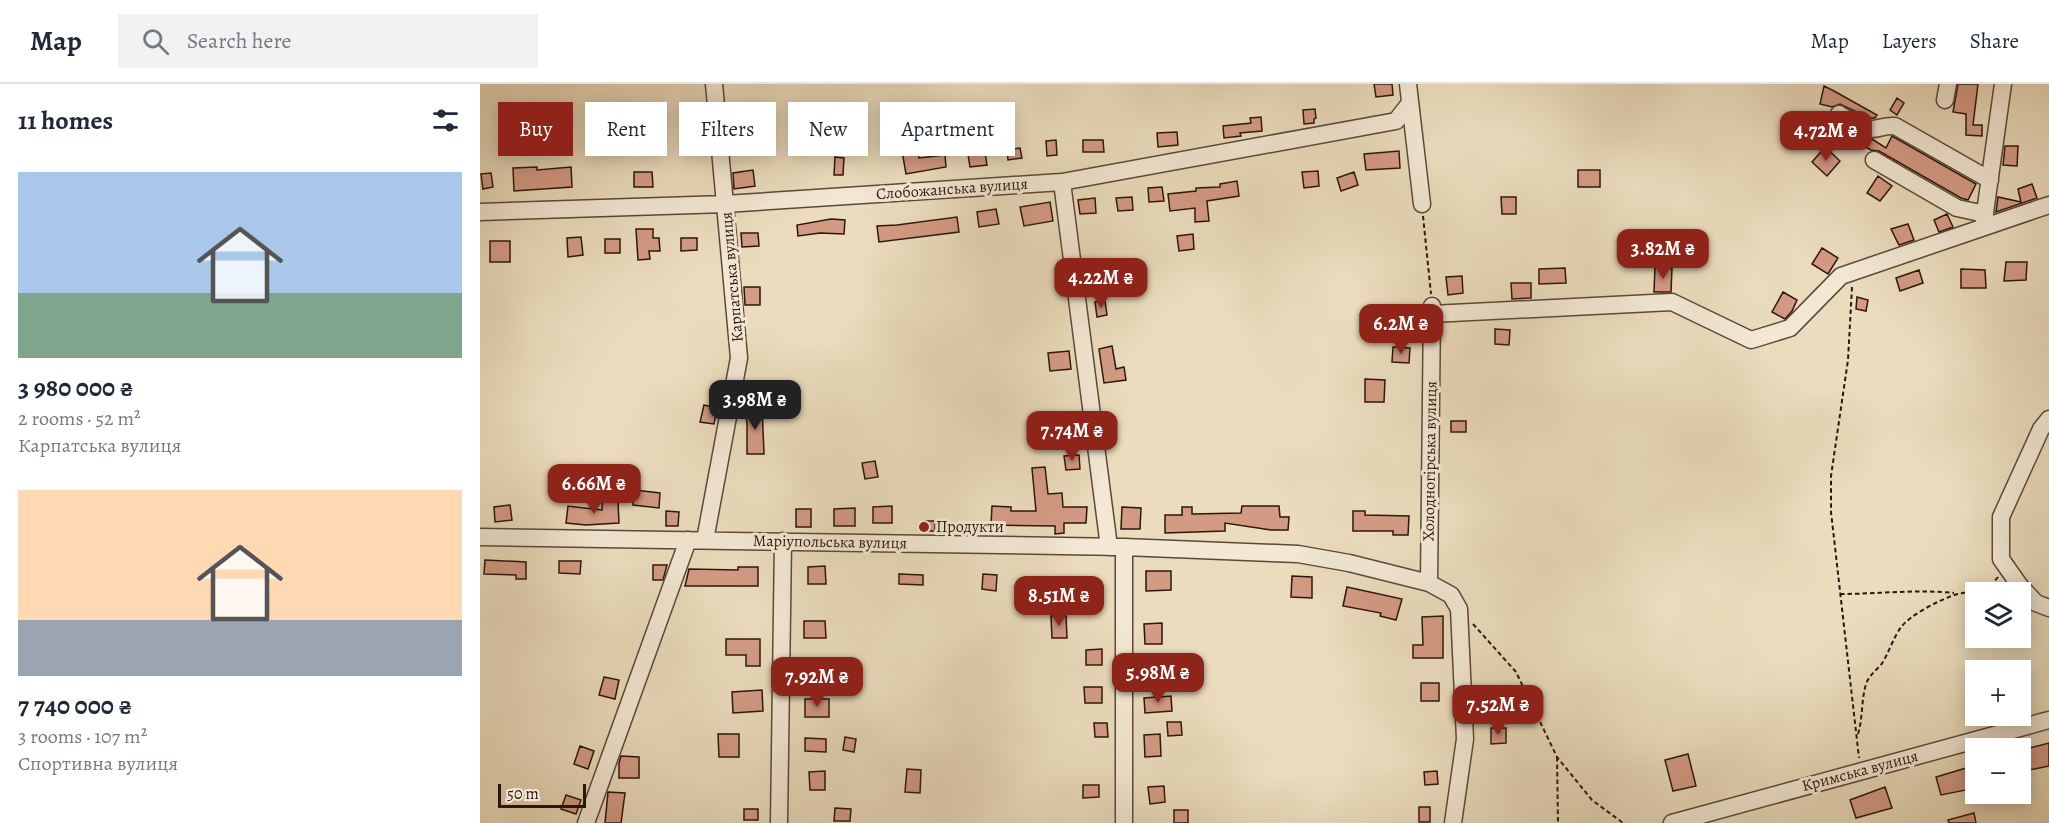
<!DOCTYPE html>
<meta charset="utf-8">
<style>
:root{--surface:#fff;--page:#f2f2f3;--text:#1f2937;--muted:#747a83;--line:#e0e1e3;--accent:#8f2418}
body{margin:0;font-family:Alegreya,serif;background:var(--page);color:var(--text);height:100vh;display:flex;flex-direction:column;font-size:22px;white-space:nowrap}
*{box-sizing:border-box;margin:0}
p{font-size:20px;color:var(--muted)}
.icon{flex:none;width:33px;height:33px;fill:none;stroke:currentColor;stroke-width:2;stroke-linecap:round;stroke-linejoin:round}
.map{position:relative;flex:1;overflow:hidden}
.panel{display:flex;flex-direction:column;background:var(--surface);width:480px}
.panel>*{flex:none}
.top-card{position:absolute;left:18px;top:18px;width:570px;height:54px;display:flex;gap:12px}
.controls{position:absolute;left:1485px;top:498px;display:grid;gap:12px}
.controls a{display:grid;place-items:center;width:66px;height:66px;border-radius:0px;background:var(--surface);box-shadow:0 3px 15px #0003;font-size:30px}
.scale{position:absolute;left:18px;bottom:15px;width:88px;box-sizing:border-box;padding-left:6px;border:3px solid #2c160d;border-top:0;font-size:16px;line-height:21px;white-space:nowrap;color:#2c160d;-webkit-text-stroke:4px #f2e8d4;paint-order:stroke}
.price{position:absolute;translate:-50% -51px;padding:0 14px;border-radius:12px;background:var(--accent);color:#fff;font-size:20px;line-height:39px;filter:drop-shadow(0 2px 3px #0008)}
.price::after{content:'';position:absolute;left:50%;top:36px;width:18px;height:14px;margin-left:-9px;background:inherit;clip-path:polygon(0 0,100% 0,50% 100%)}
.price.active{background:#222;color:#fff}
ul{padding:0;list-style:none}
li{display:grid;align-content:center;gap:12px;height:318px;padding:0 18px}
li span{display:grid;place-items:center;height:186px;border-radius:0px;color:#555}
li>.icon{margin-inline-start:auto}
span .icon{width:108px;height:108px;fill:#fffc;stroke-width:1}
li b{font-size:26px}
h2{display:flex;justify-content:space-between;align-items:center;height:72px;padding:0 18px;font-size:26px}
.pill{padding:0 21px;border-radius:0px;background:var(--surface);box-shadow:0 3px 15px #0003;font-size:21px;line-height:54px}
.pill.active{background:var(--accent);color:#fff}
header{display:flex;align-items:center;gap:36px;box-sizing:border-box;height:84px;padding:0 30px;background:var(--surface);border-bottom:2px solid var(--line)}
header strong{font-size:28px}
nav{display:flex;gap:33px;margin-inline-start:auto;font-size:21px}
.search{width:420px;height:54px;background:var(--page);display:flex;align-items:center;gap:15px;box-sizing:border-box;padding:0 21px;border-radius:0px;color:var(--muted);font-size:22px}
main{display:flex;flex:1;min-height:0}
.map>svg:first-child{display:block}
.building{fill:#d49b84;stroke:#2c160d;stroke-width:1.5}
.lines{fill:none;stroke-linecap:round;stroke-linejoin:round}
.minor-casing{stroke:#5c4839;stroke-width:19}
.path{stroke:#2c160d;stroke-width:2;stroke-dasharray:4.5 3;stroke-linecap:butt}
.minor{stroke:#f2e8d4;stroke-width:16}
.poi-dot{fill:#8f2418;stroke:#f2e8d4;stroke-width:2}
.labels{text-anchor:middle;dominant-baseline:central;stroke-width:6;stroke-linejoin:round;paint-order:stroke}
.street-label{font-size:16px;fill:#2c160d;stroke:#f2e8d4}
.poi-label{font-size:16px;fill:#2c160d;stroke:#f2e8d4;text-anchor:start}
</style>
<header>
<strong>Map</strong>
<div class="search"><svg class="icon" aria-label="search" viewBox="0 0 24 24"><circle cx="10" cy="10" r="6"/><path d="M15 15l6 6"/></svg>Search here</div>
<nav><a>Map</a><a>Layers</a><a>Share</a></nav>
</header>
<main>
<section class="panel">
<h2>11 homes<svg class="icon" aria-label="filters" viewBox="0 0 24 24"><path d="M4 7h16M4 17h16"/><circle cx="9" cy="7" r="2"/><circle cx="15" cy="17" r="2"/></svg></h2>
<ul>
<li><span style="background:linear-gradient(#a9c7e8 65%,#7fa58c 0)"><svg class="icon" aria-label="home" viewBox="0 0 24 24"><path d="M3 11l9-7 9 7M6 9v11h12V9"/></svg></span><div><b>3 980 000 ₴</b><p>2 rooms · 52 m²</p><p>Карпатська вулиця</p></div></li>
<li><span style="background:linear-gradient(#ffd9b3 70%,#9aa5b1 0)"><svg class="icon" aria-label="home" viewBox="0 0 24 24"><path d="M3 11l9-7 9 7M6 9v11h12V9"/></svg></span><div><b>7 740 000 ₴</b><p>3 rooms · 107 m²</p><p>Спортивна вулиця</p></div></li>
</ul>
</section>
<div class="map">
<svg width="1569" height="739" viewBox="0 0 1569 739">
<rect width="100%" height="100%" fill="#ebdcbd"/>
<filter id="stains"><feTurbulence type="fractalNoise" baseFrequency=".00333" numOctaves="4"/><feColorMatrix values="0 0 0 0 .2 0 0 0 0 .09 0 0 0 0 .02 0 0 0 .5 -.17"/></filter>
<radialGradient id="worn" r=".72"><stop offset=".6" stop-color="#630" stop-opacity="0"/><stop offset="1" stop-color="#630" stop-opacity=".3"/></radialGradient>
<path class="building" d="M894,0H912L913,11L896,13Z
M1478,0H1498L1493,41H1502V52L1486,51V30L1473,28Z
M1344,2L1354,7L1397,31L1395,34H1389L1360,20L1352,23L1340,20Z
M1417,14L1424,19L1417,31L1410,26Z
M835,25L836,34L834,35V39L824,40L823,26Z
M247,27H262L261,42H248Z
M781,33L782,47L760,49L761,52L744,54L743,42L771,39L770,34Z
M1365,46L1380,53L1392,55L1406,64L1412,52L1496,100L1488,116L1481,114L1399,67L1391,66L1362,50Z
M697,48L698,61L678,63L677,49Z
M576,56L577,71L567,72L566,57Z
M603,56H623L624,68H603Z
M504,61L507,81L490,83L487,64Z
M1525,62H1538L1537,82L1523,81Z
M1345,63L1360,77L1347,92L1332,78Z
M437,64L439,74L465,71L466,83L426,90L422,67Z
M540,64L542,74L528,76L527,66Z
M919,67L920,84L886,86L884,70Z
M355,73L364,74L363,91H354Z
M57,83V86L91,83L92,103L34,107L33,84Z
M273,86L275,102L254,105L253,89Z
M1098,86H1120V103H1098Z
M838,87L839,102L824,104L822,88Z
M154,88H172L173,103H154Z
M874,88L878,101L861,107L857,94Z
M11,89L13,103L3,105L1,90Z
M1398,92L1412,102L1400,117L1387,109Z
M757,97L759,112L727,117L729,137L715,138V124L690,127L688,110L716,107V104L740,103V100Z
M1552,100L1557,114L1516,128L1518,113L1541,118L1538,105Z
M682,103L684,117L669,118L668,104Z
M652,113L653,126L638,127L636,114Z
M1021,113H1036V130H1022Z
M615,114L616,129L600,130L598,116Z
M570,118L573,137L544,142L540,123Z
M516,125L519,140L499,143L497,128Z
M1467,130L1473,143L1459,148L1454,136Z
M477,133L479,148L399,158L397,142L417,141Z
M351,135L365,136L364,150L340,149L318,152L317,141Z
M1428,140L1434,156L1419,161L1411,145Z
M156,145H173V154H179L180,167H169L170,175L158,176Z
M261,149H278L279,162L262,163Z
M713,150L714,165L699,167L697,152Z
M101,153L103,171L88,173L87,154Z
M201,154H217V166L201,167Z
M125,155H140V169H125Z
M10,157H30V178H10Z
M1342,164L1358,174L1348,190L1332,180Z
M1526,178H1547L1546,196L1524,197Z
M1175,183L1192,184L1191,208H1174Z
M1085,184L1086,199L1059,200V185Z
M1481,185L1505,186L1506,204H1481Z
M1439,186L1443,199L1420,207L1416,194Z
M982,192L983,209L968,211L966,193Z
M1031,199H1051V214L1032,215Z
M264,203H280V221H265Z
M1303,208L1317,216L1312,227L1305,235L1292,228Z
M1377,213L1388,216L1386,227L1376,225Z
M625,217L627,231L617,233L615,218Z
M1015,245L1030,246L1029,261L1015,260Z
M632,262L636,285L644,283L646,296L624,299L619,265Z
M913,263L930,264L929,279L912,278Z
M589,267L591,285L570,287L568,269Z
M885,295L905,296L904,318H885Z
M224,321L237,324L234,340L220,338Z
M282,322L284,370H267V340L265,324Z
M971,337H986V348H971Z
M599,371L600,385L586,386L584,372Z
M395,377L398,393L385,395L382,379Z
M565,383L568,410L582,409L583,423H607L606,439H584V449L575,450V442L511,441L512,422L531,423V427H556L552,384Z
M154,406L180,409L179,424L153,421Z
M138,417L139,439L106,441L86,439L88,422L122,426V418Z
M30,421L32,436L15,438L14,423Z
M412,422V439H393V423Z
M762,422H799L800,433H809L808,446H791L745,439V447L685,449V431H702V423H712V430L761,429Z
M642,423L661,424L660,445H641Z
M375,424V442H354V425Z
M316,425H331V443H316Z
M186,427L199,428L198,442H186Z
M873,427H885V431L929,432L928,451H913V447H873Z
M444,437H455V447H443Z
M5,476L46,478V495H36V491L4,490Z
M79,477H101L100,490L79,489Z
M173,481H187L183,496H173Z
M345,482L346,500H328V483Z
M258,483H278V502H205L209,485L258,486Z
M666,487H691V506L666,507Z
M419,490L443,491V501L419,500Z
M503,490L517,491L516,507L502,505Z
M812,492L832,493V514L811,513Z
M867,503L922,515L916,536L900,532L901,529L863,522Z
M606,505H619L620,519L606,520Z
M571,532H586L587,554H572Z
M963,532V574H933V561H943L942,533Z
M324,537H345L346,554H324Z
M682,539V560H665L664,540Z
M246,555H280V582H266V571H246Z
M622,565V581H606V566Z
M357,574L358,587L340,588L339,576Z
M670,578H683V596H670Z
M124,593L139,596L135,615L119,611Z
M941,599H959V617H941Z
M604,603H622V619H605Z
M282,606L283,627L253,629L252,608Z
M691,612L692,627L665,629L664,614Z
M325,615H349V633H325Z
M687,638H701L702,651L688,652Z
M614,639H627L628,653H615Z
M1011,644H1026V659L1011,660Z
M238,650H259V673H239Z
M680,650L681,672L665,673L664,651Z
M365,653L376,655L374,668L363,666Z
M325,654L346,655V668L325,667Z
M1569,659V682L1549,686L1542,666Z
M100,662L114,667L108,685L94,680Z
M1208,670L1216,702L1193,707L1185,676Z
M141,672L159,673V694H139V679Z
M1493,682L1496,690V704L1461,711L1456,693Z
M427,685L441,686L440,709L425,708Z
M345,687V706H330L329,688Z
M957,687L958,700L945,701L944,688Z
M603,701H619V713L603,714Z
M684,702L685,718L670,720L668,703Z
M1405,703L1412,724L1376,734L1370,716Z
M128,708L145,709L141,739H125Z
M86,711L101,716L96,730L81,725Z
M939,723H950V738H939Z
M355,724L371,725L370,737H354Z
M264,725H278V736H264Z
M694,726H708V739H694Z
M1494,729L1496,739H1469L1468,736Z"/>
<g class="lines">
<g class="minor-casing">
<path id="minor" d="M928,0L942,120
M1465,16L1468,0
M1359,30C1367,35 1381,45 1391,45C1400,45 1404,41 1415,42L1510,96
M1394,76L1477,124L1505,130
M582,98L629,463
M0,128L245,120L582,98L916,37L930,19
M1503,143L1523,0
M952,222L949,499L971,511L979,525L985,655L973,739
M952,230L1192,218L1271,256L1310,244L1361,192L1569,121
M1569,335L1561,345L1521,433V475L1540,502L1556,519L1569,524
M0,453L644,463L818,470L869,479L949,499
M225,456L259,274L234,0
M644,463V739
M106,739L208,456
M299,739L303,457
M1192,739L1569,636"/>
</g>
<path class="path" d="M943,132L951,210
M1372,203L1368,276L1351,392V428L1379,674
M1499,507L1508,508
M1360,510C1398,510 1437,505 1474,509
M993,540L1036,588L1077,673L1112,716L1143,739
M1378,650C1383,634 1381,617 1386,600C1389,592 1394,588 1400,582C1408,572 1413,553 1422,542C1431,531 1456,518 1469,513C1488,505 1504,511 1518,493
M1077,673L1078,739"/>
<use href="#minor" class="minor"/>
</g>
<circle class="poi-dot" cx="444" cy="443" r="6"/>
<g class="labels">
<g class="street-label">
<text transform="translate(472 105) rotate(-4)">Слобожанська вулиця</text>
<text transform="translate(252 193) rotate(-95)">Карпатська вулиця</text>
<text transform="translate(950 377) rotate(-89)">Холодногірська вулиця</text>
<text transform="translate(350 458) rotate(1)">Маріупольська вулиця</text>
<text transform="translate(1380 687) rotate(-15)">Кримська вулиця</text>
</g>
<g class="poi-label">
<text x="456" y="443">Продукти</text>
</g>
</g>
<rect width="100%" height="100%" filter="url(#stains)"/>
<rect width="100%" height="100%" fill="url(#worn)"/>
</svg>
<div class="controls">
<a><svg class="icon" aria-label="layers" viewBox="0 0 24 24"><path d="M12 4l9 5-9 5-9-5zM3 14l9 5 9-5"/></svg></a>
<a>+</a>
<a>−</a>
</div>
<div class="scale">50 m</div>
<b class="price" style="left:1346px;top:78px">4.72M ₴</b>
<b class="price" style="left:1183px;top:196px">3.82M ₴</b>
<b class="price" style="left:621px;top:225px">4.22M ₴</b>
<b class="price" style="left:921px;top:271px">6.2M ₴</b>
<b class="price active" style="left:275px;top:347px">3.98M ₴</b>
<b class="price" style="left:592px;top:378px">7.74M ₴</b>
<b class="price" style="left:114px;top:431px">6.66M ₴</b>
<b class="price" style="left:579px;top:543px">8.51M ₴</b>
<b class="price" style="left:678px;top:620px">5.98M ₴</b>
<b class="price" style="left:337px;top:624px">7.92M ₴</b>
<b class="price" style="left:1018px;top:652px">7.52M ₴</b>
<div class="top-card">
<a class="pill active">Buy</a>
<a class="pill">Rent</a>
<a class="pill">Filters</a>
<a class="pill">New</a>
<a class="pill">Apartment</a>
</div>
</div>
</main>
